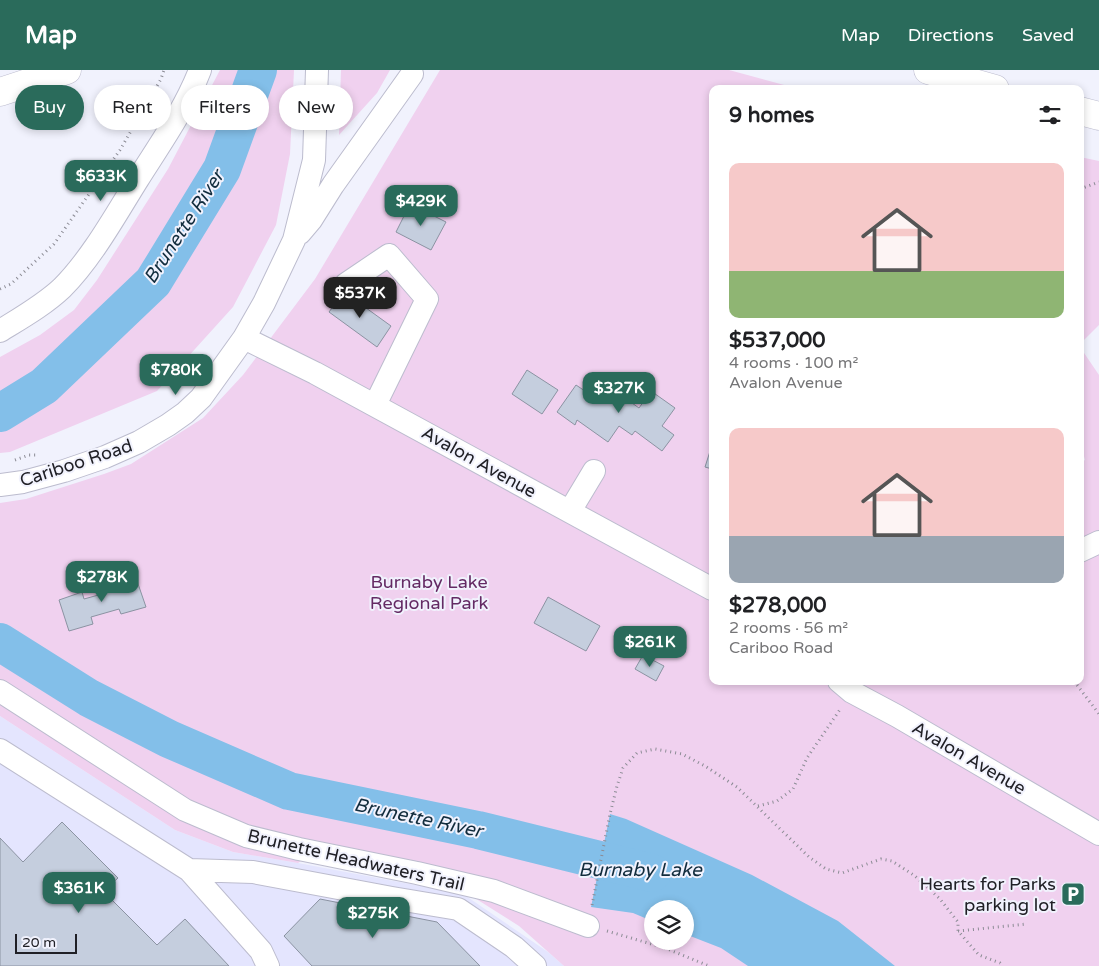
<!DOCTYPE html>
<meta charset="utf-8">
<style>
:root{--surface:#fff;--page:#f2f2f2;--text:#202124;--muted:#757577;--accent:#2a6b5b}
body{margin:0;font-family:"Varela Round",sans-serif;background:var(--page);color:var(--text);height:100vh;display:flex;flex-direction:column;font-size:19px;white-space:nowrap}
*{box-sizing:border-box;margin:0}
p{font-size:16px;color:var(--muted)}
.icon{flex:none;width:28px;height:28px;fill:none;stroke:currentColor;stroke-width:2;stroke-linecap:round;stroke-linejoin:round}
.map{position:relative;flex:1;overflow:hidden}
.drawer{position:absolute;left:709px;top:15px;width:375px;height:600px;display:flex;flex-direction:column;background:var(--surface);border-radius:10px;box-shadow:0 2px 8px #0003}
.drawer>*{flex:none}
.banner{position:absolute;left:15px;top:15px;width:475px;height:45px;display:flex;gap:10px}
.tools{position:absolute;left:644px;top:830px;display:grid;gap:10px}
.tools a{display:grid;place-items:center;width:50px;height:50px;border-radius:50%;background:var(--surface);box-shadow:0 2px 8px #0003;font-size:25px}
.scale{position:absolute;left:15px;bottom:12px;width:62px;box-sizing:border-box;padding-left:5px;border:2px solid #202026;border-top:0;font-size:14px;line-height:18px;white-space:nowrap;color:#202026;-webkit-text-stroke:4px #f1f2fd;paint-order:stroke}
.price{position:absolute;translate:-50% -42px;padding:0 11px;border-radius:10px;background:var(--accent);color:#fff;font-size:16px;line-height:32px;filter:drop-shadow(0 1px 2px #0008)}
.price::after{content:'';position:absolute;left:50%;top:30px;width:15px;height:11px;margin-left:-8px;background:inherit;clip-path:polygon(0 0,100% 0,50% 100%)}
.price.active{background:#222;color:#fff}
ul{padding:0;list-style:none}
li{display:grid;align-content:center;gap:10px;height:265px;padding:0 20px}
li span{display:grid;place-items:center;height:155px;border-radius:10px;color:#555}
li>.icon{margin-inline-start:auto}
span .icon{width:90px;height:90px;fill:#fffc;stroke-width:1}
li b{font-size:21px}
h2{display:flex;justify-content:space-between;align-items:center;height:60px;padding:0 20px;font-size:21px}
.pill{padding:0 18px;border-radius:22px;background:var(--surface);box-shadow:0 2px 8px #0003;font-size:18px;line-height:45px}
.pill.active{background:var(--accent);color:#fff}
header{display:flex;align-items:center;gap:30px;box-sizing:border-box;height:70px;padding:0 25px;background:var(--accent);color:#fff}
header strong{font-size:24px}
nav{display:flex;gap:28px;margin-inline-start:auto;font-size:18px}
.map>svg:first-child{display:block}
.built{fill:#e4e5fe}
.green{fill:#f0d1ef;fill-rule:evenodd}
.water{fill:#83bfe9}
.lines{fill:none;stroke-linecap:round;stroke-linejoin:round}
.river{stroke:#83bfe9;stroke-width:38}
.building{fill:#c5cede;stroke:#8b93a2}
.minor-casing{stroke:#bcbcce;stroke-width:24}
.major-casing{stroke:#bcbcce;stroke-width:29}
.highway-casing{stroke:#bcbcce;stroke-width:29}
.path{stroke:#8c8c95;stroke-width:3;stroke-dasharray:1 4;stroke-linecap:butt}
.minor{stroke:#fff;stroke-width:22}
.major{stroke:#fff;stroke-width:28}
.highway{stroke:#fff;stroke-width:28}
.labels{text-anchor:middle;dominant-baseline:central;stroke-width:4;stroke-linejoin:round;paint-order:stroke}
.street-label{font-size:18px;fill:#202026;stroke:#f1f2fd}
.park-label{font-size:18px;fill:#642a64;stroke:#f1f2fd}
.poi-label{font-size:18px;fill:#202026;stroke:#f1f2fd;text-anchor:end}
.water-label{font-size:19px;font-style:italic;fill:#112c3d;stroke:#f1f2fd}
</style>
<header>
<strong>Map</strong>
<nav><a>Map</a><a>Directions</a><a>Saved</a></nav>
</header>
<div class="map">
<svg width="1099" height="896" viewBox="0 0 1099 896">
<rect width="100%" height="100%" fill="#f1f2fd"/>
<path class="built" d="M0,646L175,760L233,782L298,793L463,824L548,882L564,896H0Z"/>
<path class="green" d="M220,0H294L290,84L276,155L233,237L157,321L10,382L0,383V287L40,265L74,240L97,210L168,99Z
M341,0H390L377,23L339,65Z
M440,0H729L799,19H712V611H1080V393L1085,390L1080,372V277L1099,305V896H564L519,856L462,820L301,791L298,793L233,782L175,760L0,646V433L26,429L104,404L131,394L203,348L243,305L315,209ZM652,839H685V871H652Z
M1080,87L1099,91V255L1080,274Z"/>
<path class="water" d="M610,744L626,749L752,805L838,851L895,896H748L721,878L685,864V839H652V851L633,843L591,837Z"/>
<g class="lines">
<path class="river" d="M0,343L44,316L153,212L222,99L258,0
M0,572L89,628L169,669L289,721L478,760L652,803"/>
</g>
<path class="building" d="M410,134L446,152L431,180L396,162Z
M344,222L391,256L377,277L329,242Z
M527,300L558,320L542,344L512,324Z
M591,312L610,326L614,320L639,338L651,321L675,338L662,356L674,365L662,381L635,361L632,365L619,356L608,372L577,350L575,355L557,342L576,315L585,321Z
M712,375V399L705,397Z
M136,508L146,537L121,544L119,539L91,547L93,554L69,561L59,530L82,522L84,529L102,524L100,517L126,509L127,511Z
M548,527L600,556L586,581L534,553Z
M643,585L664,596L656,611L635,599Z
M62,752L118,808L103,821L157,875L185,849L229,896H0V768L23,792Z
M320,829L437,852L480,896H312L284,866Z"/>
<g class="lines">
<g class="minor-casing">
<path id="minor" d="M300,163L311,150L333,115L412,4
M346,214L389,185L427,229L375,335
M0,261C21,248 44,235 62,218C92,188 116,144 138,109C160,74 185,39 200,0
M244,268L315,303L712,519
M0,415L23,412L64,401L105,387L139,372L168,355L185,343L201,328L244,268L264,233L294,170L314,90L317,0
M570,441L594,401
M1080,481L1099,472
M839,611L852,622L897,646L1099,764
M0,621L185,740L246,766L299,779L417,803L494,821L588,856
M0,680L189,800L261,881L268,896
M189,800L253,802L392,828L458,839L514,877L535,896"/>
</g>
<g class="major-casing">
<path id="major" d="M0,22L67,0"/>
</g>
<g class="highway-casing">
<path id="highway" d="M928,0L995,19
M1080,41L1099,46"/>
</g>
<path class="path" d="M1080,119L1099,112
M0,219L11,214L54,174L120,80L161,9L164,0
M15,390L29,385H36
M1074,611L1099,644
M758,736L777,731L793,719L807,688L841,638
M592,835L610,744L617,716L623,698L637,683L655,679L682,684L705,696L737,717L809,787L826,799L842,803L881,789L892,791L915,806L940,829L958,852V861L979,885L1000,893L1003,896
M607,861L665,878L709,896
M958,861L1027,854"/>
<use href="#minor" class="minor"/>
<use href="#major" class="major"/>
<use href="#highway" class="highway"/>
</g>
<defs>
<g id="parking-square" transform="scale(1.25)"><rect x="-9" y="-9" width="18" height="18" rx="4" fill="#2a6b5b" stroke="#f1f2fd"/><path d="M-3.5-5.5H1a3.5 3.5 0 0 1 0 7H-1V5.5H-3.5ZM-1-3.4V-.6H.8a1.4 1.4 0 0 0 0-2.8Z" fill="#fff"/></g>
</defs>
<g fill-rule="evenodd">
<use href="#parking-square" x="1073" y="824"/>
</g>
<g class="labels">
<g class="street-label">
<text transform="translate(479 392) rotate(29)">Avalon Avenue</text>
<text transform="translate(76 393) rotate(-18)">Cariboo Road</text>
<text transform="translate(969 688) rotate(30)">Avalon Avenue</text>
<text transform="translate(356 790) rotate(13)">Brunette Headwaters Trail</text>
</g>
<g class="park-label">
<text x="429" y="512">Burnaby Lake<tspan x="429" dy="21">Regional Park</tspan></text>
</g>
<g class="poi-label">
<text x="1056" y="814">Hearts for Parks<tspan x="1056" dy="21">parking lot</tspan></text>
</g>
<g class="water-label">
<text transform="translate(184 157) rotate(-57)">Brunette River</text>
<text transform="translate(418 748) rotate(12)">Brunette River</text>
<text x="640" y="800">Burnaby Lake</text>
</g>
</g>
</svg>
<div class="tools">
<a><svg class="icon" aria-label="layers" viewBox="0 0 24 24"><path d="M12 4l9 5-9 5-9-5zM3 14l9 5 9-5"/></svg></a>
</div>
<div class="scale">20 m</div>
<b class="price" style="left:101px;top:132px">$633K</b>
<b class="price" style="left:421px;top:157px">$429K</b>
<b class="price active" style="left:360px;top:249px">$537K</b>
<b class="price" style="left:176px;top:326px">$780K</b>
<b class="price" style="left:619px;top:344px">$327K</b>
<b class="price" style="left:102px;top:533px">$278K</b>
<b class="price" style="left:650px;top:598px">$261K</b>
<b class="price" style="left:79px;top:844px">$361K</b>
<b class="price" style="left:373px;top:869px">$275K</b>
<div class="banner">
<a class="pill active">Buy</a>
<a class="pill">Rent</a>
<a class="pill">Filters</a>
<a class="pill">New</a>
</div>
<section class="drawer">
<h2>9 homes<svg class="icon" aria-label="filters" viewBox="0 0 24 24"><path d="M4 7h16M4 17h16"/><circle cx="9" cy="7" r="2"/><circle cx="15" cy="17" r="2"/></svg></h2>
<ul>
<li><span style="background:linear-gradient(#f6c9c9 70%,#8fb573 0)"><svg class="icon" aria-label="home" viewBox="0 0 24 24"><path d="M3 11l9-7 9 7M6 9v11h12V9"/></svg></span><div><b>$537,000</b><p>4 rooms · 100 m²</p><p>Avalon Avenue</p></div></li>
<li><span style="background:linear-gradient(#f6c9c9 70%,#9aa5b1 0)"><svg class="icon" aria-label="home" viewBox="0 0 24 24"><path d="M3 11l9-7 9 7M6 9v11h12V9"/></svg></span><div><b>$278,000</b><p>2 rooms · 56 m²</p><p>Cariboo Road</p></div></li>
</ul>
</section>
</div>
